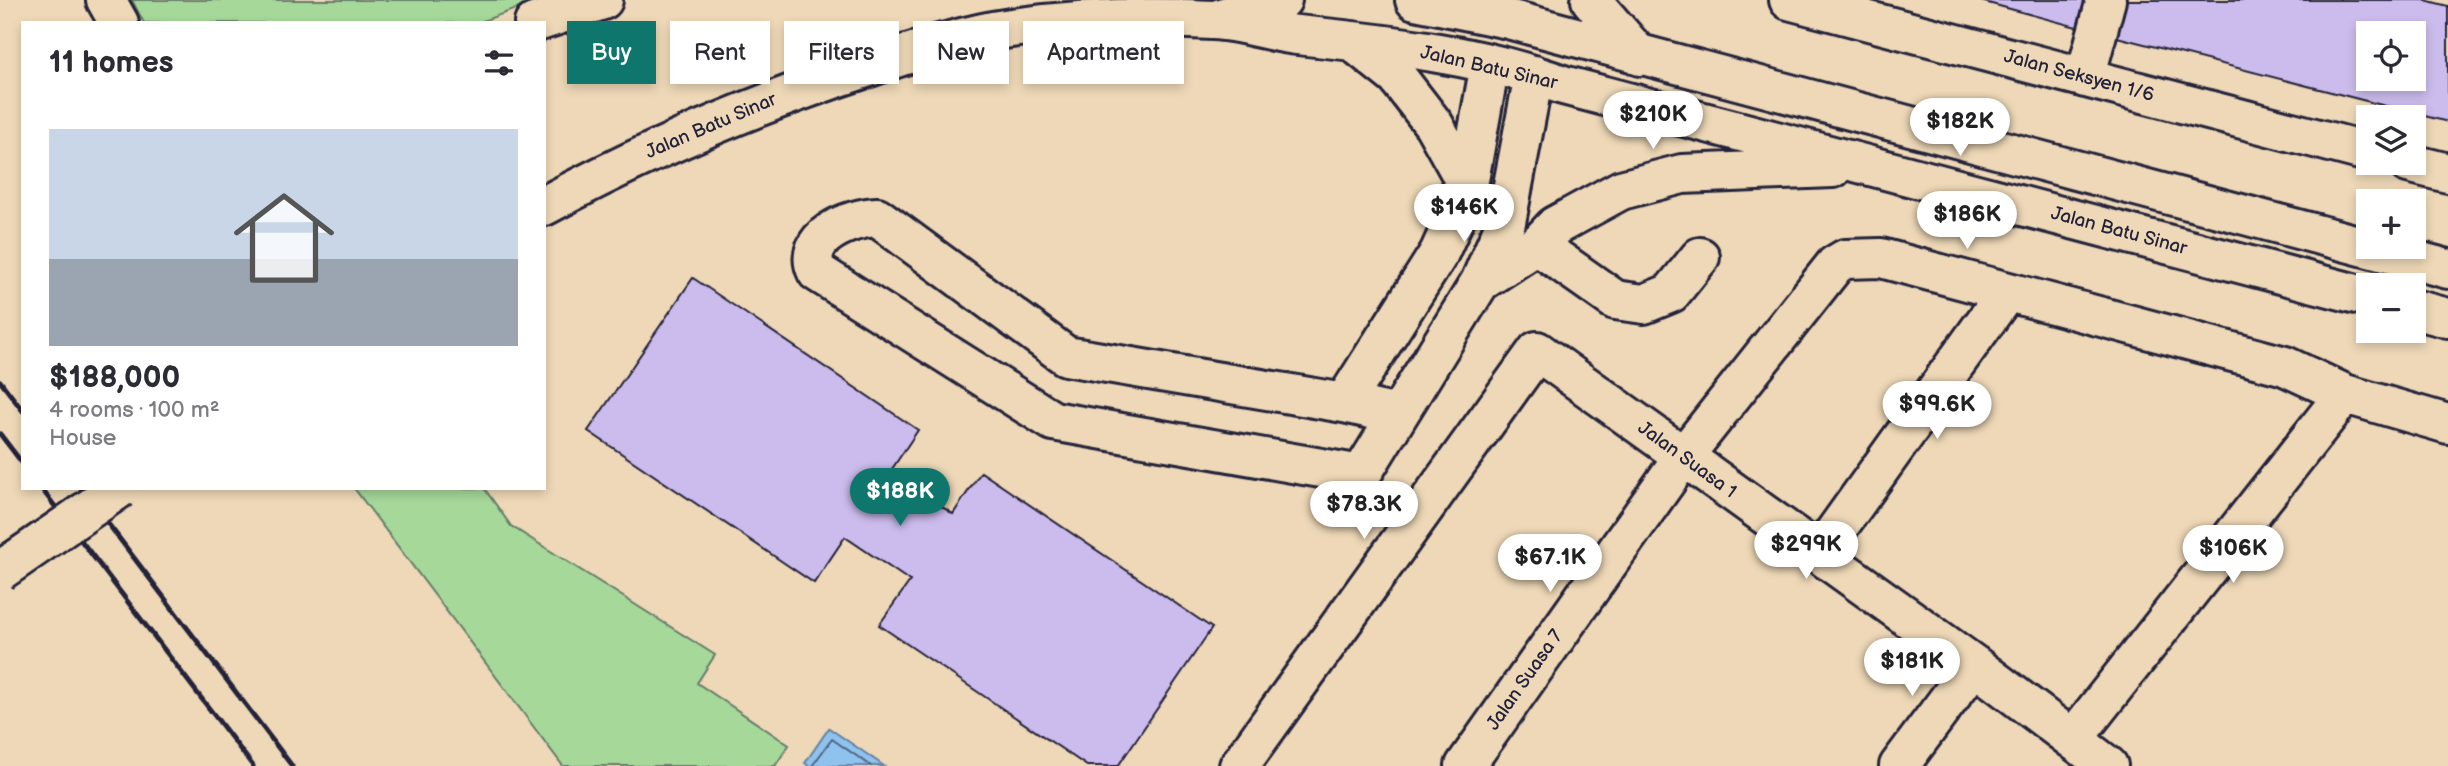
<!DOCTYPE html>
<meta charset="utf-8">
<style>
:root{--surface:#fff;--page:#f2f2f3;--text:#2b2b33;--muted:#7c7c81;--line:#e1e1e2;--accent:#0f766e}
body{margin:0;font-family:"Balsamiq Sans",sans-serif;background:var(--page);color:var(--text);height:100vh;display:flex;flex-direction:column;font-size:26px;white-space:nowrap}
*{box-sizing:border-box;margin:0}
p{font-size:23px;color:var(--muted)}
.icon{flex:none;width:38px;height:38px;fill:none;stroke:currentColor;stroke-width:2;stroke-linecap:round;stroke-linejoin:round}
.map{position:relative;flex:1;overflow:hidden}
.side{position:absolute;left:21px;top:21px;width:525px;height:469px;display:flex;flex-direction:column;background:var(--surface);border-radius:0px;box-shadow:0 4px 10px #0003}
.side>*{flex:none}
.guide{position:absolute;left:567px;top:21px;width:665px;height:63px;display:flex;gap:14px}
.fabs{position:absolute;left:2356px;top:21px;display:grid;gap:14px}
.fabs a{display:grid;place-items:center;width:70px;height:70px;border-radius:0px;background:var(--surface);box-shadow:0 4px 10px #0003;font-size:35px}
.price{position:absolute;translate:-50% -60px;padding:0 16px;border-radius:24px;background:#fff;color:#222;font-size:23px;line-height:46px;filter:drop-shadow(0 2px 4px #0008)}
.price::after{content:'';position:absolute;left:50%;top:42px;width:21px;height:16px;margin-left:-10px;background:inherit;clip-path:polygon(0 0,100% 0,50% 100%)}
.price.selected{background:var(--accent);color:#fff}
ul{padding:0;list-style:none}
li{display:grid;align-content:center;gap:14px;height:371px;padding:0 28px}
li+li{border-top:2px solid var(--line)}
li span{display:grid;place-items:center;height:217px;border-radius:0px;color:#555}
li>.icon{margin-inline-start:auto}
span .icon{width:126px;height:126px;fill:#fffc;stroke-width:1}
li b{font-size:30px}
h2{display:flex;justify-content:space-between;align-items:center;height:84px;padding:0 28px;font-size:30px}
.pill{padding:0 24px;border-radius:0px;background:var(--surface);box-shadow:0 4px 10px #0003;font-size:24px;line-height:63px}
.pill.selected{background:var(--accent);color:#fff}
.map>svg:first-child{display:block}
.green{fill:#a6d89a;stroke:#647d6a;stroke-width:2}
.water{fill:#8fc2ec;stroke:#6382a5;stroke-width:2}
.lines{fill:none;stroke-linecap:round;stroke-linejoin:round}
.shore{stroke:#4e6282;stroke-width:2}
.building{fill:#ccbced;stroke:#22223b;stroke-width:2;fill-rule:evenodd}
.minor-casing{stroke:#22223b;stroke-width:44}
.minor{stroke:#eed8b7;stroke-width:38}
.rail{stroke:#22223b;stroke-width:5}
.minor-bridge-casing{stroke:#22223b;stroke-width:44;stroke-linecap:butt}
.minor-bridge{stroke:#eed8b7;stroke-width:38}
.labels{text-anchor:middle;dominant-baseline:central;stroke-width:6;stroke-linejoin:round;paint-order:stroke}
.street-label{font-size:19px;fill:#22223b;stroke:#eed8b7}
</style>
<div class="map">
<svg width="2448" height="766" viewBox="0 0 2448 766">
<rect width="100%" height="100%" fill="#eed8b7"/>
<filter id="ink" filterUnits="userSpaceOnUse"><feTurbulence type="fractalNoise" baseFrequency=".0143" numOctaves="2"/><feDisplacementMap in="SourceGraphic" scale="14" xChannelSelector="R" yChannelSelector="G"/><feConvolveMatrix kernelMatrix="1 2 1 2 8 2 1 2 1" color-interpolation-filters="sRGB"/></filter>
<g filter="url(#ink)">
<path class="green" d="M132,0H541L477,23H144Z
M354,488H484L511,526L715,655L697,683L789,745L775,766H563Z"/>
<path class="water" d="M829,728L884,766H809L805,763Z"/>
<g class="lines">
<path class="shore" d="M812,766L832,739L871,766"/>
</g>
<path class="building" d="M1977,0H2092L2084,29Z
M2126,0H2425L2448,6V122L2117,37ZM2368,33H2413V79H2368Z
M693,278L918,430L890,472L953,514L981,472L1212,628L1118,766H1087L879,625L910,581L845,537L814,583L588,431Z"/>
<g class="lines">
<g class="minor-casing">
<path id="minor" d="M106,0L119,23
M1415,0L1508,19L2448,269
M1591,0L1640,56
M1789,0L2368,152
M1221,18L1282,0
M534,23L603,0
M1352,41L1397,77L1434,125L1468,186
M2085,78L2106,0
M2408,163L2448,173
M544,206C650,149 758,103 872,66C915,51 966,34 1011,28C1076,19 1147,16 1213,20C1241,21 1269,32 1297,35C1386,44 1478,54 1563,85L2368,297
M1537,245L1615,300L1644,304L1671,293L1700,257
M1480,282L1537,245L1555,226L1621,190L1682,174L1833,168
M2413,309L2448,318
M1344,403L1439,253L1454,220L1468,186L1490,64
M1398,415L1344,403L1066,356L877,217C850,218 800,237 817,272L1053,421L1361,475L1480,282L1506,222L1534,75
M1819,554L2006,293
M2073,739L2345,394
M1239,766L1537,351L1974,665L2108,766
M1465,766L1683,457L1835,265L1845,259L1881,258L2285,366L2345,394L2448,424
M1899,766L1974,665"/>
</g>
<use href="#minor" class="minor"/>
<path class="rail" d="M0,381L23,411
M0,434L23,464
M41,488L253,766
M81,488L292,766"/>
<g class="minor-bridge-casing">
<path id="minor-bridge" d="M0,571L120,488"/>
</g>
<use href="#minor-bridge" class="minor-bridge"/>
</g>
</g>
<g class="labels">
<g class="street-label">
<text transform="translate(1489 68) rotate(13)">Jalan Batu Sinar</text>
<text transform="translate(2079 76) rotate(15)">Jalan Seksyen 1/6</text>
<text transform="translate(711 126) rotate(-23)">Jalan Batu Sinar</text>
<text transform="translate(2119 231) rotate(15)">Jalan Batu Sinar</text>
<text transform="translate(1687 460) rotate(36)">Jalan Suasa 1</text>
<text transform="translate(1525 680) rotate(-55)">Jalan Suasa 7</text>
</g>
</g>
</svg>
<div class="fabs">
<a><svg class="icon" aria-label="locate" viewBox="0 0 24 24"><circle cx="12" cy="12" r="6"/><path d="M12 2v4M12 18v4M2 12h4M18 12h4"/></svg></a>
<a><svg class="icon" aria-label="layers" viewBox="0 0 24 24"><path d="M12 4l9 5-9 5-9-5zM3 14l9 5 9-5"/></svg></a>
<a>+</a>
<a>−</a>
</div>
<b class="price" style="left:1653px;top:151px">$210K</b>
<b class="price" style="left:1960px;top:158px">$182K</b>
<b class="price" style="left:1464px;top:244px">$146K</b>
<b class="price" style="left:1967px;top:251px">$186K</b>
<b class="price" style="left:1937px;top:441px">$99.6K</b>
<b class="price selected" style="left:900px;top:528px">$188K</b>
<b class="price" style="left:1364px;top:541px">$78.3K</b>
<b class="price" style="left:1806px;top:581px">$299K</b>
<b class="price" style="left:2233px;top:585px">$106K</b>
<b class="price" style="left:1550px;top:594px">$67.1K</b>
<b class="price" style="left:1912px;top:698px">$181K</b>
<div class="guide">
<a class="pill selected">Buy</a>
<a class="pill">Rent</a>
<a class="pill">Filters</a>
<a class="pill">New</a>
<a class="pill">Apartment</a>
</div>
<section class="side">
<h2>11 homes<svg class="icon" aria-label="filters" viewBox="0 0 24 24"><path d="M4 7h16M4 17h16"/><circle cx="9" cy="7" r="2"/><circle cx="15" cy="17" r="2"/></svg></h2>
<ul>
<li><span style="background:linear-gradient(#c9d6e8 60%,#9aa5b1 0)"><svg class="icon" aria-label="home" viewBox="0 0 24 24"><path d="M3 11l9-7 9 7M6 9v11h12V9"/></svg></span><div><b>$188,000</b><p>4 rooms · 100 m²</p><p>House</p></div></li>
</ul>
</section>
</div>
